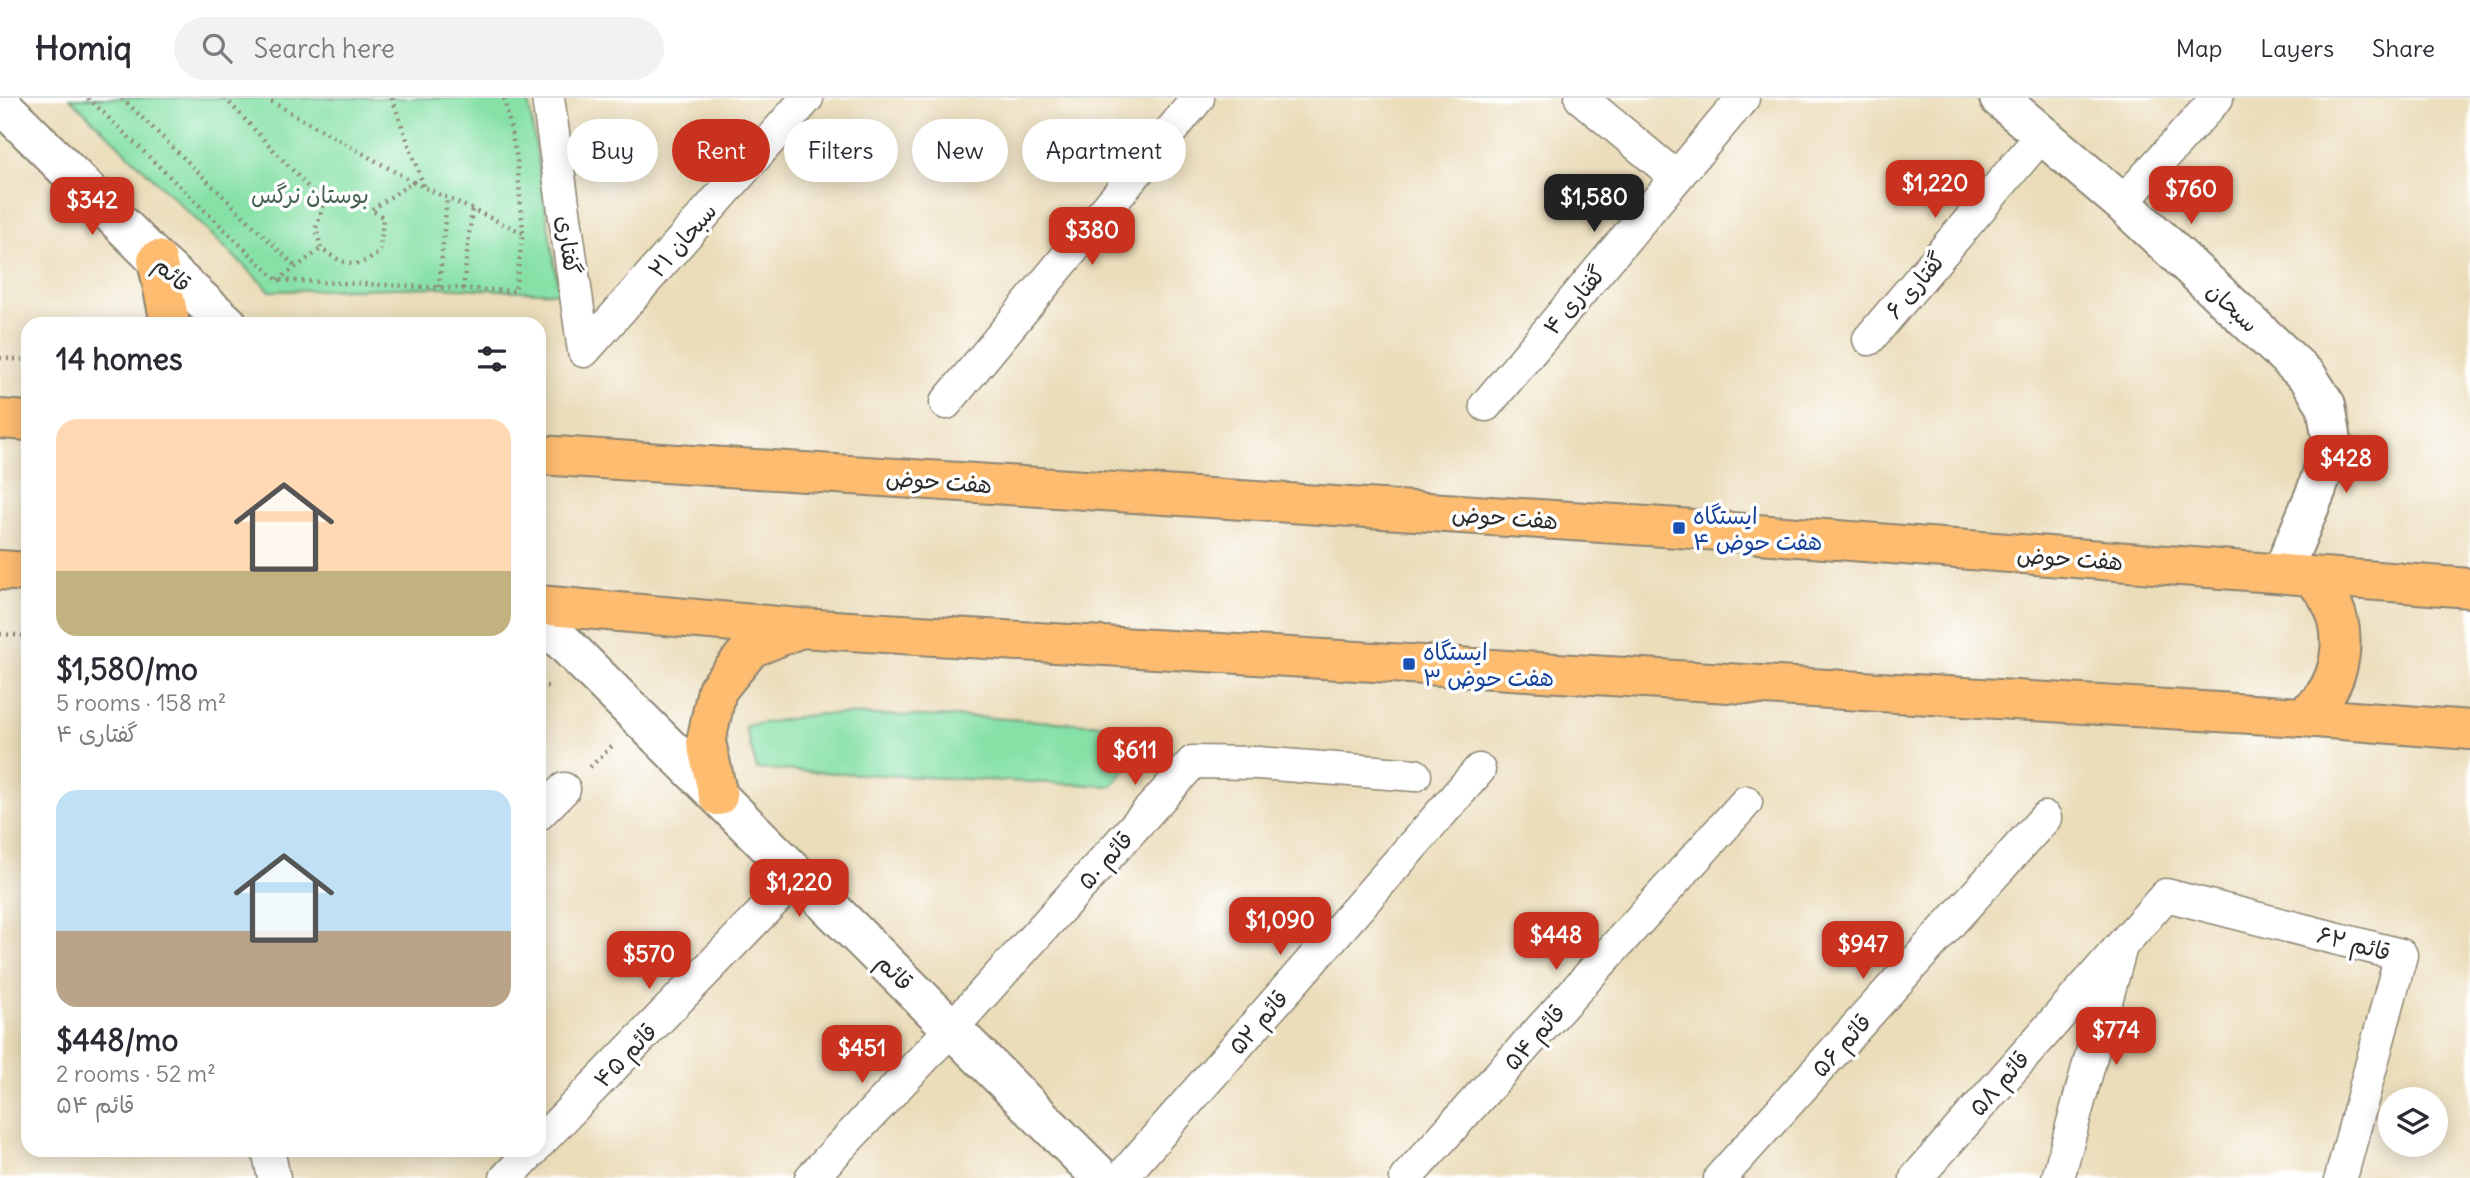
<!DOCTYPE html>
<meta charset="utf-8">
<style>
:root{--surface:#fff;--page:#f2f2f3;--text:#2b2b33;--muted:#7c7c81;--line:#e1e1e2;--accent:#c8321e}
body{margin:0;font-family:Delius,"Playpen Sans Arabic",sans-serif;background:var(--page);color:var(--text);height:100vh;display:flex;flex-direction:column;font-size:26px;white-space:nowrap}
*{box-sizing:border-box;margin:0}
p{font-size:23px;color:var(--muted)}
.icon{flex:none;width:38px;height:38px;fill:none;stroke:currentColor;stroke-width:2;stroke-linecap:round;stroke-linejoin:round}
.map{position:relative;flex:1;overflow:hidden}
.details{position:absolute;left:21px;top:219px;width:525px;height:840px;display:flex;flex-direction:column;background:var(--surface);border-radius:21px;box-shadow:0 4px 18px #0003}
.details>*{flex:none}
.guide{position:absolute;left:567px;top:21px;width:665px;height:63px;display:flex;gap:14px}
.buttons{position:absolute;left:2378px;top:989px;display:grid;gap:14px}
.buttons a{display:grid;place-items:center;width:70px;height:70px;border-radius:50%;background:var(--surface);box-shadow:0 4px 18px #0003;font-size:35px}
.price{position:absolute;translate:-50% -60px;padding:0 16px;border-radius:14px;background:var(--accent);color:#fff;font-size:23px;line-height:46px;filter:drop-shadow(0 2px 4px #0008)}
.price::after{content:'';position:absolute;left:50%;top:42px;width:21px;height:16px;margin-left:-10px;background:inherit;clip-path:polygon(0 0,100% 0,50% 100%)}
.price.on{background:#222;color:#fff}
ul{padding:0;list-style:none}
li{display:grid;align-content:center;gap:14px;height:371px;padding:0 35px}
li span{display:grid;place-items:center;height:217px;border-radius:21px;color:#555}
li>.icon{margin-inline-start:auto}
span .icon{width:126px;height:126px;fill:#fffc;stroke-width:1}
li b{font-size:30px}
h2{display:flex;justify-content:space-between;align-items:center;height:84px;padding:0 35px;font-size:30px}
.tag{padding:0 24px;border-radius:32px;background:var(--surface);box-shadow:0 4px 18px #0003;font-size:24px;line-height:63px}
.tag.on{background:var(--accent);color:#fff}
header{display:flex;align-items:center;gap:42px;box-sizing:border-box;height:98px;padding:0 35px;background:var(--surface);border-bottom:2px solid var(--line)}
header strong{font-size:33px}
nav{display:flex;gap:38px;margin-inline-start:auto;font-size:24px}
.search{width:490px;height:63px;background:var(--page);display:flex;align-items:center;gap:18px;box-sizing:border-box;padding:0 24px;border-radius:38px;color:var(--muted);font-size:26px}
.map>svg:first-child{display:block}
.green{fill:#87e1a7;stroke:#598669;stroke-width:2}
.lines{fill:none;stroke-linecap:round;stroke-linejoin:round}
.minor-casing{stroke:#8b8472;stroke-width:35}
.tertiary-casing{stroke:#8b8472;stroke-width:42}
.trunk-casing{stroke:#8b8472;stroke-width:42}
.path{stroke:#8b8472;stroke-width:4.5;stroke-dasharray:2 5;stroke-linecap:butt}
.minor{stroke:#fff;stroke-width:32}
.tertiary{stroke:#fff;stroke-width:38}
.trunk{stroke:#fdbc70;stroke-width:38}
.transit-dot{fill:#1a4fb4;stroke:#fff;stroke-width:2.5}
.labels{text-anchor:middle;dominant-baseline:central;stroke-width:7;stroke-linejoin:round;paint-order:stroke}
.park-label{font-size:23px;fill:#476250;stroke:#fff}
.street-label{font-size:23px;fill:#2b2b2b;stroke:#fff}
.transit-label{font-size:23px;fill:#164399;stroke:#fff;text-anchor:start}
</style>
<header>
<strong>Homiq</strong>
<div class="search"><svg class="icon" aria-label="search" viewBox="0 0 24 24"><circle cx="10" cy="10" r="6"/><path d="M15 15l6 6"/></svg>Search here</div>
<nav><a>Map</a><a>Layers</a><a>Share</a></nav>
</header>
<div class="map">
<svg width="2470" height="1080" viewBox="0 0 2470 1080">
<rect width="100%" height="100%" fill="#fff"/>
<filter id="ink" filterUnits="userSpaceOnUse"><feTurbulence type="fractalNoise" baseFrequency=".0143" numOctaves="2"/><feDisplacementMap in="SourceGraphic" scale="14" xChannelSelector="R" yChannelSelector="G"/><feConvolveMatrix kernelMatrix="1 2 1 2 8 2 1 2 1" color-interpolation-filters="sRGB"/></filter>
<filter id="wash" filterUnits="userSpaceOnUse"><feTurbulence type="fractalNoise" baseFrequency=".00686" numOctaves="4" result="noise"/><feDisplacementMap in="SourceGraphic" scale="28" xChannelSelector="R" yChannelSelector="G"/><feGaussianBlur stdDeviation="1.57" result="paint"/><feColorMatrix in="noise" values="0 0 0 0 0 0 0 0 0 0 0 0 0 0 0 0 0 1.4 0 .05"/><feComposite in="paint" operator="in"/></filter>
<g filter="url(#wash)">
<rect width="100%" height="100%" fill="#ebddba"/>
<path class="green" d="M70,0H528L559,195L439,189L270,193Z
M818,616L973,619L1158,630L1112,688L757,671L745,628Z"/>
</g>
<g filter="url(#ink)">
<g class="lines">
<g class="minor-casing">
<path id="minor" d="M548,0L584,253
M1581,0L1676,79
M2122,105L2217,0
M1869,241L2042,37
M584,253L807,0
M946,305L1198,0
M1486,307L1743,0
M539,716L564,691
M539,1045L798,778
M268,1052L274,1080
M506,1080L533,1052
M811,1080L951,931L1193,664L1258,665L1415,677
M1121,1080L1479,672
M1406,1080L1746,704
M1720,1080L2045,720
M1916,1080L2166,797L2401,857L2341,1080
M2058,1080L2120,852"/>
</g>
<g class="tertiary-casing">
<path id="tertiary" d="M1999,0L2122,105L2308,279L2326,307L2332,343L2317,391L2282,475
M0,5L157,162L228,226
M539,520L1102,1080"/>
</g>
<g class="trunk-casing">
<path id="trunk" d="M157,162L169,220L168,226
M0,321L28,323
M539,357L1679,430L2470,490
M0,472L28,474
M539,507L800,530L2302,619L2470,632
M2302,619C2309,613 2317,608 2322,601C2344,572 2347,529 2328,499C2324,491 2316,484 2311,478
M718,698L706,644L717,592L751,550L796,532"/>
</g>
<path class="path" d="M88,0L277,182L515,193L523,135L517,61L504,0
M122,0L296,169
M225,0L324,106L316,130L321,151C346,167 354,173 380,154L383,119L371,112L413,84L265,0
M392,0L424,89
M413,84L523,135
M278,182L321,151
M439,189L447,100
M463,191L472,112
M0,260L28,262
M0,536L28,538
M539,587L553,589
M590,669L614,646"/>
<use href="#minor" class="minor"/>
<use href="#tertiary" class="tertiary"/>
<use href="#trunk" class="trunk"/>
</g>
</g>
<g class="transit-dot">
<rect x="1672" y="423" width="14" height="14" rx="3.5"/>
<rect x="1402" y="559" width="14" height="14" rx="3.5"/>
</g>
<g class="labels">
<g class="park-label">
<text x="310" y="96">بوستان نرگس</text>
</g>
<g class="street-label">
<text transform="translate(682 142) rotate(-49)">سبحان ۲۱</text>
<text transform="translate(569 147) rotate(82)">گفتاری</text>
<text transform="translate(173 176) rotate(42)">قائم</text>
<text transform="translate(1915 187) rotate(-50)">گفتاری ۶</text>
<text transform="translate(1574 202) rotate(-50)">گفتاری ۴</text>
<text transform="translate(2233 209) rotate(43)">سبحان</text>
<text transform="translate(939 383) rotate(4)">هفت حوض</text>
<text transform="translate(1505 419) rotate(4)">هفت حوض</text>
<text transform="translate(2070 460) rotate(4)">هفت حوض</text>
<text transform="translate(1105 762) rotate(-48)">قائم ۵۰</text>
<text transform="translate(2354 845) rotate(15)">قائم ۶۲</text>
<text transform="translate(895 874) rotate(45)">قائم</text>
<text transform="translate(1258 924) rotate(-49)">قائم ۵۲</text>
<text transform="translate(1534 939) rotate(-48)">قائم ۵۴</text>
<text transform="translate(1841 947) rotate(-48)">قائم ۵۶</text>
<text transform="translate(625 957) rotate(-46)">قائم ۴۵</text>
<text transform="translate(1999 985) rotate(-49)">قائم ۵۸</text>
</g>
<g class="transit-label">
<text x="1693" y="417">ایستگاه<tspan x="1693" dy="26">هفت حوض ۴</tspan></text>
<text x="1423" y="553">ایستگاه<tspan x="1423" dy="26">هفت حوض ۳</tspan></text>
</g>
</g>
</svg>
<div class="buttons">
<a><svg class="icon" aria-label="layers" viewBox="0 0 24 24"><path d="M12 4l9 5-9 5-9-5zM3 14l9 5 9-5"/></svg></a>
</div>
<b class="price" style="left:1935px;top:122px">$1,220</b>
<b class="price" style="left:2191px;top:128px">$760</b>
<b class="price on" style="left:1594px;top:136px">$1,580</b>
<b class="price" style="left:92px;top:139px">$342</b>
<b class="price" style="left:1092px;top:169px">$380</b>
<b class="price" style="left:2346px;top:397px">$428</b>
<b class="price" style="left:1135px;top:689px">$611</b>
<b class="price" style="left:799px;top:821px">$1,220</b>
<b class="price" style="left:1280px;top:859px">$1,090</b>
<b class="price" style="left:1556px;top:874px">$448</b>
<b class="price" style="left:1863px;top:883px">$947</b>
<b class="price" style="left:649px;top:893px">$570</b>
<b class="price" style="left:2116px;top:969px">$774</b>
<b class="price" style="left:862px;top:987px">$451</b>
<div class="guide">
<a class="tag">Buy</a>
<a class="tag on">Rent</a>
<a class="tag">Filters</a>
<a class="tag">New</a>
<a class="tag">Apartment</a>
</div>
<section class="details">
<h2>14 homes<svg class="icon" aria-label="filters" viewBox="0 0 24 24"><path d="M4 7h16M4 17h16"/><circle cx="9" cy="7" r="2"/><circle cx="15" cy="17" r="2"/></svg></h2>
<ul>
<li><span style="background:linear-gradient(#ffd9b3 70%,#c2b280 0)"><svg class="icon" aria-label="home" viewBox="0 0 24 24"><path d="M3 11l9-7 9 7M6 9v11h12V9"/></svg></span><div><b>$1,580/mo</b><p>5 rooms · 158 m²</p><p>گفتاری ۴</p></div></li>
<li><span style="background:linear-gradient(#bfe0f5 65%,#b9a48a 0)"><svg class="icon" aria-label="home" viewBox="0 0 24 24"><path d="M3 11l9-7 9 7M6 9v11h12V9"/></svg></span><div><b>$448/mo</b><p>2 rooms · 52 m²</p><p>قائم ۵۴</p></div></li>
</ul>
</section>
</div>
